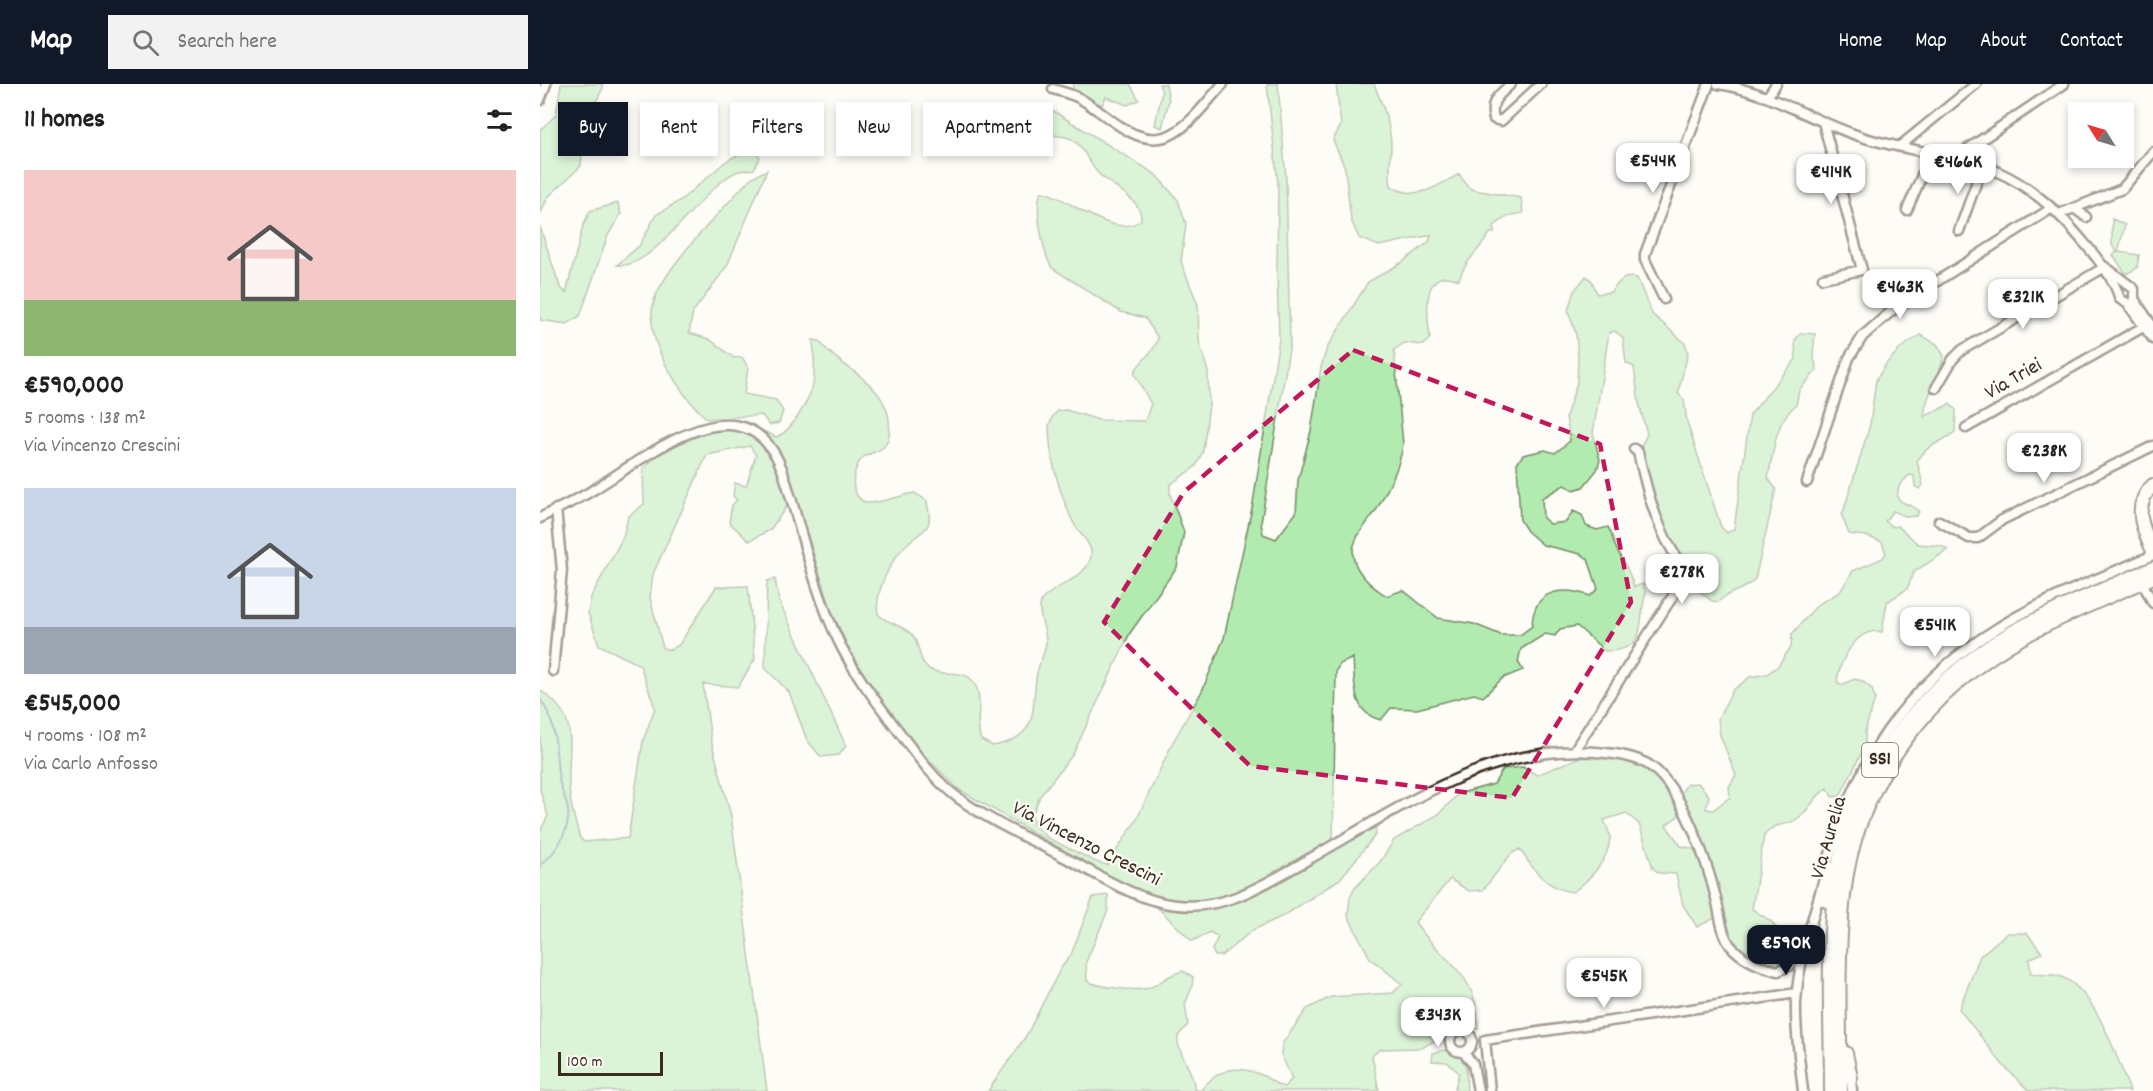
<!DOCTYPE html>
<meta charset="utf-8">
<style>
:root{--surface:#fff;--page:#f2f2f2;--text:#202124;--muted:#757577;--accent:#111827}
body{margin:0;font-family:Dekko,sans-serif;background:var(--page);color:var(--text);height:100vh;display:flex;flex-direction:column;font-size:22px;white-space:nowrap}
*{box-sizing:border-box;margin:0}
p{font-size:20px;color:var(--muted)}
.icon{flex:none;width:33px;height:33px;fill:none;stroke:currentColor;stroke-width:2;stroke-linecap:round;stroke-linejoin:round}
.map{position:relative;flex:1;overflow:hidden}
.panel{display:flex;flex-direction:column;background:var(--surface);width:540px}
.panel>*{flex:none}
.hud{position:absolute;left:18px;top:18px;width:570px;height:54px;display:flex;gap:12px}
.needle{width:39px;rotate:307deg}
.buttons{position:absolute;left:1528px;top:18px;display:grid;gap:12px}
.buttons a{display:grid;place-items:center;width:66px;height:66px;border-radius:0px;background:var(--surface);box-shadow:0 3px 9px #0003;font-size:30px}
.scale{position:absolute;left:18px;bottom:15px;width:105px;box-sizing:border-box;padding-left:6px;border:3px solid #3b2a1e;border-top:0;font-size:16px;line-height:21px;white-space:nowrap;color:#3b2a1e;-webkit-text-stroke:4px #fdfcf7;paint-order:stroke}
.price{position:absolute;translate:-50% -51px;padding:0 14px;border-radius:12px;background:#fff;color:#222;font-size:20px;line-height:39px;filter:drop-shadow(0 2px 3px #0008)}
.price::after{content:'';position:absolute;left:50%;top:36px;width:18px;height:14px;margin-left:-9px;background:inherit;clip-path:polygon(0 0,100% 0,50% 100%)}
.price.on{background:var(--accent);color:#fff}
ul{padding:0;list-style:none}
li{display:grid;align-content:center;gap:12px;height:318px;padding:0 24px}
li span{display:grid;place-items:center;height:186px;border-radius:0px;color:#555}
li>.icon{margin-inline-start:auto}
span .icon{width:108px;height:108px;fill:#fffc;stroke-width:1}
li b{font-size:26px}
h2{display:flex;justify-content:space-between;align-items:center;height:72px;padding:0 24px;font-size:26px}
.chip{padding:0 21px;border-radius:0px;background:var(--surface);box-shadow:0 3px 9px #0003;font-size:21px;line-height:54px}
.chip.on{background:var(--accent);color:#fff}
header{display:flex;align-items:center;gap:36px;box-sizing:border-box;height:84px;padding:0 30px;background:var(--accent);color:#fff}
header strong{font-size:28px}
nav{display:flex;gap:33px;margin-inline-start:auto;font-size:21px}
.search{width:420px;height:54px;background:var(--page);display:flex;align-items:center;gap:15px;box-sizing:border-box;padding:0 21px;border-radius:0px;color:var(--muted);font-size:22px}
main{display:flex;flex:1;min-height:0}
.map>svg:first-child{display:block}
.green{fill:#b1ebaf;stroke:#768a66;stroke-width:1.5}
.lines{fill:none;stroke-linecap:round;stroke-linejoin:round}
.stream{stroke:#6a8798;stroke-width:2}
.minor-casing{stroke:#3b2a1e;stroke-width:13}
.highway-casing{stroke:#3b2a1e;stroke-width:16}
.minor{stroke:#fdfcf7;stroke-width:8}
.highway{stroke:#fdfcf7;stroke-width:12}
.marked{fill:none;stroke:#c2185b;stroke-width:4.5;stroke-dasharray:12 8;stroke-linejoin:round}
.labels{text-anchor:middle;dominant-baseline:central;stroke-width:4.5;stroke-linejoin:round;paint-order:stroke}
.shield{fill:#fdfcf7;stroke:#75695f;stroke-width:1.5}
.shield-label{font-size:20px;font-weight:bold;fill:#3b2a1e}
.street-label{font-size:21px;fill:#3b2a1e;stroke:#fdfcf7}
</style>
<header>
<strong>Map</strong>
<div class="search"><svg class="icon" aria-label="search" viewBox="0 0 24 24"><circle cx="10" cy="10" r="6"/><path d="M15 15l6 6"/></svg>Search here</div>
<nav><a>Home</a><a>Map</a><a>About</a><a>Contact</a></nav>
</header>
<main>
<section class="panel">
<h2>11 homes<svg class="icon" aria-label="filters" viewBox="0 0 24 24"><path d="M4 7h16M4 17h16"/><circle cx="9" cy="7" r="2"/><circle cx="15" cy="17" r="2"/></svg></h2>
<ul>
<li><span style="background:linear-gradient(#f6c9c9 70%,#8fb573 0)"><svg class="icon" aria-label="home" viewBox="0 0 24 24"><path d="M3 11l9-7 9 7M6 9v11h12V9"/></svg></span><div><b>€590,000</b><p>5 rooms · 138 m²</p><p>Via Vincenzo Crescini</p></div></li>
<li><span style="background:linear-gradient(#c9d6e8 75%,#9aa5b1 0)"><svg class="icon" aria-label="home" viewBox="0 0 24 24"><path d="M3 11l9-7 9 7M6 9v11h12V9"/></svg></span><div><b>€545,000</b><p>4 rooms · 108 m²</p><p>Via Carlo Anfosso</p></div></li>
</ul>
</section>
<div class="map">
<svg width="1613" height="1007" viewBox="0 0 1613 1007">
<rect width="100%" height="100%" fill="#fdfcf7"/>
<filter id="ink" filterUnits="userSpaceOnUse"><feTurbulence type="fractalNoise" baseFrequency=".0167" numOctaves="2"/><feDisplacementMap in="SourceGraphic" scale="12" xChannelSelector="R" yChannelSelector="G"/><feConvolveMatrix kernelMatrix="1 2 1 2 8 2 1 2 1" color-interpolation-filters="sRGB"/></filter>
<g filter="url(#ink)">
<path class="green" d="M21,0H63V4L44,41L41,82L8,113L0,131V46L16,31Z
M533,0H590L599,16L587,21L566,13L562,21L539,12L533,6Z
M619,0H626L629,16L622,44L615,41L622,8Z
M727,0H738L746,95L750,259L721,439L723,450L736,455L756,429L758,396L771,347L781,283L787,264L828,198L861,179L889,158L891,151L839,162L819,154L811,136L805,84L793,56L801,41L796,0H834C842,20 850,38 851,60C851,74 848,87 851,102C876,118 896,103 919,90L928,103L934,106L981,114L983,129L968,132L954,142V149H950C940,166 924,177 919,196C880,180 887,232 890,254L884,261L864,259L854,266L863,360C860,383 848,405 837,425C829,438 812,453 813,470C814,488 833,504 847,512L863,506L898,534L934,540L961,551H980L992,542C993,505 1022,502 1050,512L1058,505L1048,475L1041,470L1003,461L987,447L980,436L977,379L983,371L1005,366L1015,369L1030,357L1026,332L1037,299L1038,273L1036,250L1028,226L1034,207L1046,192L1052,197L1057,210L1071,208C1079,197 1083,191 1097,194L1112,230L1145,259L1148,269L1138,309L1144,316L1147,338L1181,443L1187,449L1194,445L1210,331L1256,275L1255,256L1261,249L1275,250L1273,270L1277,286L1259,306L1256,321C1234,338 1234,368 1228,394L1236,405L1215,495C1204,508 1189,506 1178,518L1172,517L1148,498V488L1124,449L1102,380L1101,363L1107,350L1099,319L1094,283L1086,279L1083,254L1075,247L1069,249L1053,349L1060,376L1057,386L1043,403L1034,406L1024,401L1002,414L1003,434L1010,440L1026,438L1033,427L1042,431L1046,442L1057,446L1068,443C1074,452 1072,458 1077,466C1084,479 1090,488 1094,503L1103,500L1106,509C1096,537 1111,567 1065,567L1037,542L1020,545L1015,552L1005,550L981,565L978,578L983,586L963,594L943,613L934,610L877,625L851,624L841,636C811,629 815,599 813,574L800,580L796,587L793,755L709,804L688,813L642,820L623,816L575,796L418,705L376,663L338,614L310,567L292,528L247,387L237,366L218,347L219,345L236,353C252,348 272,312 274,295C275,282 274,269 273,256L279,257C299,284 338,294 348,330C350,339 351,353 345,361C341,368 332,368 325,372C315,379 310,399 316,410C319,415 324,419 330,419C345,418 361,411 375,409L387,417C388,426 392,437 386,444C381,450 373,454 368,459C352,474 334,507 338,530C347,540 364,541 373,552C380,562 379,579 389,585C406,595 428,580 437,605C443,621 434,638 441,656L453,662C502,652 490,627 497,589C499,579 506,567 506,558C506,542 497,533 501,517C515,500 542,497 550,476C556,462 540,451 534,440C520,411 509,374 509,342L513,332L518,327L526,326L559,336L605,337L611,320L594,289C600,276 615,268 618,254L605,234L581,228L512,184C503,169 494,124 501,108C526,110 573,158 601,136C603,115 570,102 558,89C548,79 543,59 529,54C521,51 509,51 501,51L495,37L498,30L505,26L515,28L615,90L638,116L646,140L641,178L658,221L659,257L668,288L669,321L663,367L656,382L630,401V410L644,448L637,483L590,549L533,670L500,712L492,731L494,741L508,754L556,778L567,781L596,737L633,658L662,607L684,554L713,419L739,255L737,190L738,100Z
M211,63L220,73L214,85C209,86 201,86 196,88C162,103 113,188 77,181L99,162L116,131L141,116L185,78Z
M227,86L187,182L153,228L149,249L169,255L194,274L202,273L208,284L204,310L236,316L243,327L239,339L229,341L222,331L167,335C141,311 102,256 114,217C125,182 185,123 211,94Z
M78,119L81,130L68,151L40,232L27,240L0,236V143L20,203L26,209L43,142L50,127Z
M1572,135L1585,141L1578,168L1599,171L1597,184L1586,190L1573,171L1577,168L1572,161Z
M1380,251L1397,260L1404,272C1399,295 1386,309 1384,333L1410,320L1416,326L1415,348C1399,361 1392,356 1377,377L1383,401L1379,405L1375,402L1374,392L1369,391L1359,402L1357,413C1363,422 1374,420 1379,428L1376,432L1367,433L1353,427L1345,437L1353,443L1358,442L1378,460L1401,462L1408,466L1374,488L1367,505L1347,518L1342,548C1317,542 1299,577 1297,598L1302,601L1314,595L1322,597L1332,605L1335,615L1325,647V662L1300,712L1292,713L1288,704C1274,711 1270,726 1257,735C1245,744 1236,736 1224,752L1212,825L1232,838L1244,854L1255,856L1260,861L1253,874L1232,884C1216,878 1201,870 1191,854L1161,758L1141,709L1147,700L1158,699L1169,712L1166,725L1173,726L1190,713L1189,703L1196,691L1180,651L1178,635L1193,606L1210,593L1227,590L1238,582L1251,563L1252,550L1277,521L1300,508L1313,487L1343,474L1346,469L1342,458L1326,452L1309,450L1302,432L1330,341L1336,296L1346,280L1361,264Z
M170,345L212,347L237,378L249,419L230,446L209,457L189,438L192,421L197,416L193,412L195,399L206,402L216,371L210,362L167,371L113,490L110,514L123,564L130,566L139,561L176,503L208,502L215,575L198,603L163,600L171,656L191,732L227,1007H0V748L8,732L0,706V606C42,635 27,660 29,703C30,720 35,738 40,754L44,758L88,754L103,657L115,624L100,581L59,561L48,529L51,513L83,453L88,433L104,420L103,385L121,367Z
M235,495L239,517L306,662L299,671L281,673L267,656L249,608L225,584L227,497Z
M1068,672C1112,681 1120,690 1141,730L1126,741L1141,762L1158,766L1175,819V834L1157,843L1143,821L1136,790L1119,789L1113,784L1099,740L1086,729L1064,736C1066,741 1070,749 1070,754C1069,776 1049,796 1033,808C1007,805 993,786 980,765L971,770L943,806L929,807L910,795L875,838C900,877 940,888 938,945L916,944L882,964L840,965L832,972L839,1007H448L486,952L521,884L531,871L553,813L568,811V826L546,878L547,897C558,903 596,908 608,904C620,901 625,891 643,887L653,893L652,903L645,920L648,940C646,945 641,947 639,951C632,962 656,989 654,1005L660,1007C677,986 693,980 719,990C729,993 734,1001 744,1003L752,995L741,970L742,960L767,925L791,913L853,909L862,900L830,874L808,832L810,813L815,804L840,778L854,756L899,730L918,710L954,700L963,685L983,683L997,691L1038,674Z
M835,742L836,750L800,795L745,831L713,846L681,872H675L672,866L678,853L670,848L652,857L618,824L649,827L694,817Z
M1467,849H1487L1502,869L1489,875L1491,890C1499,891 1510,890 1519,892C1555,903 1577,974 1590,1007H1489L1463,981L1419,925L1440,872Z
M905,966C932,968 925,990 927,1007H914L919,989L907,978L892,977L893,969Z"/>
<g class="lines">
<path class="stream" d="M0,615C19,641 14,665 19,695C20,704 25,712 27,721C33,742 17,769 0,781"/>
<g class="minor-casing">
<path id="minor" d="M971,0C959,11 949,17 954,35L961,37L1001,0
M1178,0C1229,7 1270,36 1319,52C1363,67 1412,69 1456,87C1490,102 1518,127 1541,155C1557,174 1573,192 1580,215L1587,219L1613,255
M513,5C522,8 531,10 539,14C567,29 599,69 634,49C653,38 668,16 683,0
M1228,12L1236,0
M0,16L6,0
M1283,38L1322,186L1283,194
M1360,62L1436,0
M1413,75L1524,0
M1534,124L1546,133
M1367,126L1391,70
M1519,130L1582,105L1613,68
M1419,147L1442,83
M1568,185L1594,205V215L1613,243
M1124,215L1105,176V170L1169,0
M1396,304L1413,275L1422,266L1565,183
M1426,344L1603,243
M1267,398L1309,274L1323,252L1355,224L1512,124
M0,434C18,424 36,417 53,406C107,373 204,290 242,385C260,439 274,508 299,558C314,589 336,617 357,645C375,669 393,695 417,713C453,740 499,759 539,781C592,810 634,836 696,813C722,803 746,788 771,774C864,721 961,652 1074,670C1088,672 1102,675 1113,684C1143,707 1167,778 1176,814C1180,829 1181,849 1190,861C1202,875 1220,883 1238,887L1249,882L1265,865
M1399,437L1429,454H1438L1462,436L1613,362
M1602,498L1613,519
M13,587L22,486L16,425
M1034,667L1143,496C1145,485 1137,476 1132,466C1114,436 1106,402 1098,368L1094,365
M1286,785C1313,682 1364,602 1456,545C1505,514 1561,494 1613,471
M910 957a11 11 0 1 1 22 0a11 11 0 1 1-22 0Z
M923,968L933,980L938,1007
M1311,994L1312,1007
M950,1007L945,956L1257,909
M1263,1007C1260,978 1255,949 1256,919C1258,878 1272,838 1283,798"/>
</g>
<g class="highway-casing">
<path id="highway" d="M1613,401C1592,422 1602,444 1613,467
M1286,817L1287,782
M1306,969L1311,994
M1291,1007C1291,937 1286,864 1296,794C1311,692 1381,601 1469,550C1514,524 1565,505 1613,484
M1301,1007C1300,942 1297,876 1304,811C1316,698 1390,603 1489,550C1529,529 1572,512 1613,493"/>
</g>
<use href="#minor" class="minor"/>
<use href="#highway" class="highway"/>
</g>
</g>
<path d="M0 0H1613V1007H0ZM813,266L1060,360L1091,518L972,714L710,682L564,538L644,408Z" fill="#fdfcf7" fill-opacity=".55" fill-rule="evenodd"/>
<path class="marked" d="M813,266L1060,360L1091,518L972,714L710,682L564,538L644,408Z"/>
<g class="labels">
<rect class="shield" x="1322" y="659" width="36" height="34" rx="4.5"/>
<g class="shield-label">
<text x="1340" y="676">SS1</text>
</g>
<g class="street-label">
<text transform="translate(1474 296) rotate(-30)">Via Triei</text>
<text transform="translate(1290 754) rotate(-74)">Via Aurelia</text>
<text transform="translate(546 761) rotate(27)">Via Vincenzo Crescini</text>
</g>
</g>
</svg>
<div class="buttons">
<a><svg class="needle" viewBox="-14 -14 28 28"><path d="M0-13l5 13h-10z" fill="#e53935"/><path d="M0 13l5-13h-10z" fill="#757577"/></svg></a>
</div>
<div class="scale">100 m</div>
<b class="price" style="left:1113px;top:110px">€544K</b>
<b class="price" style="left:1418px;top:111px">€466K</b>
<b class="price" style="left:1291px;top:121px">€414K</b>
<b class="price" style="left:1360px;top:236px">€463K</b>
<b class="price" style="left:1483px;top:246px">€321K</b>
<b class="price" style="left:1504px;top:400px">€238K</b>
<b class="price" style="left:1142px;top:521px">€278K</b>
<b class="price" style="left:1395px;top:574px">€541K</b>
<b class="price on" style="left:1246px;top:892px">€590K</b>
<b class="price" style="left:1064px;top:925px">€545K</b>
<b class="price" style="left:898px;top:964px">€343K</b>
<div class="hud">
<a class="chip on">Buy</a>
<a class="chip">Rent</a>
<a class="chip">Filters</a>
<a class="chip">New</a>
<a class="chip">Apartment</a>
</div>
</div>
</main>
